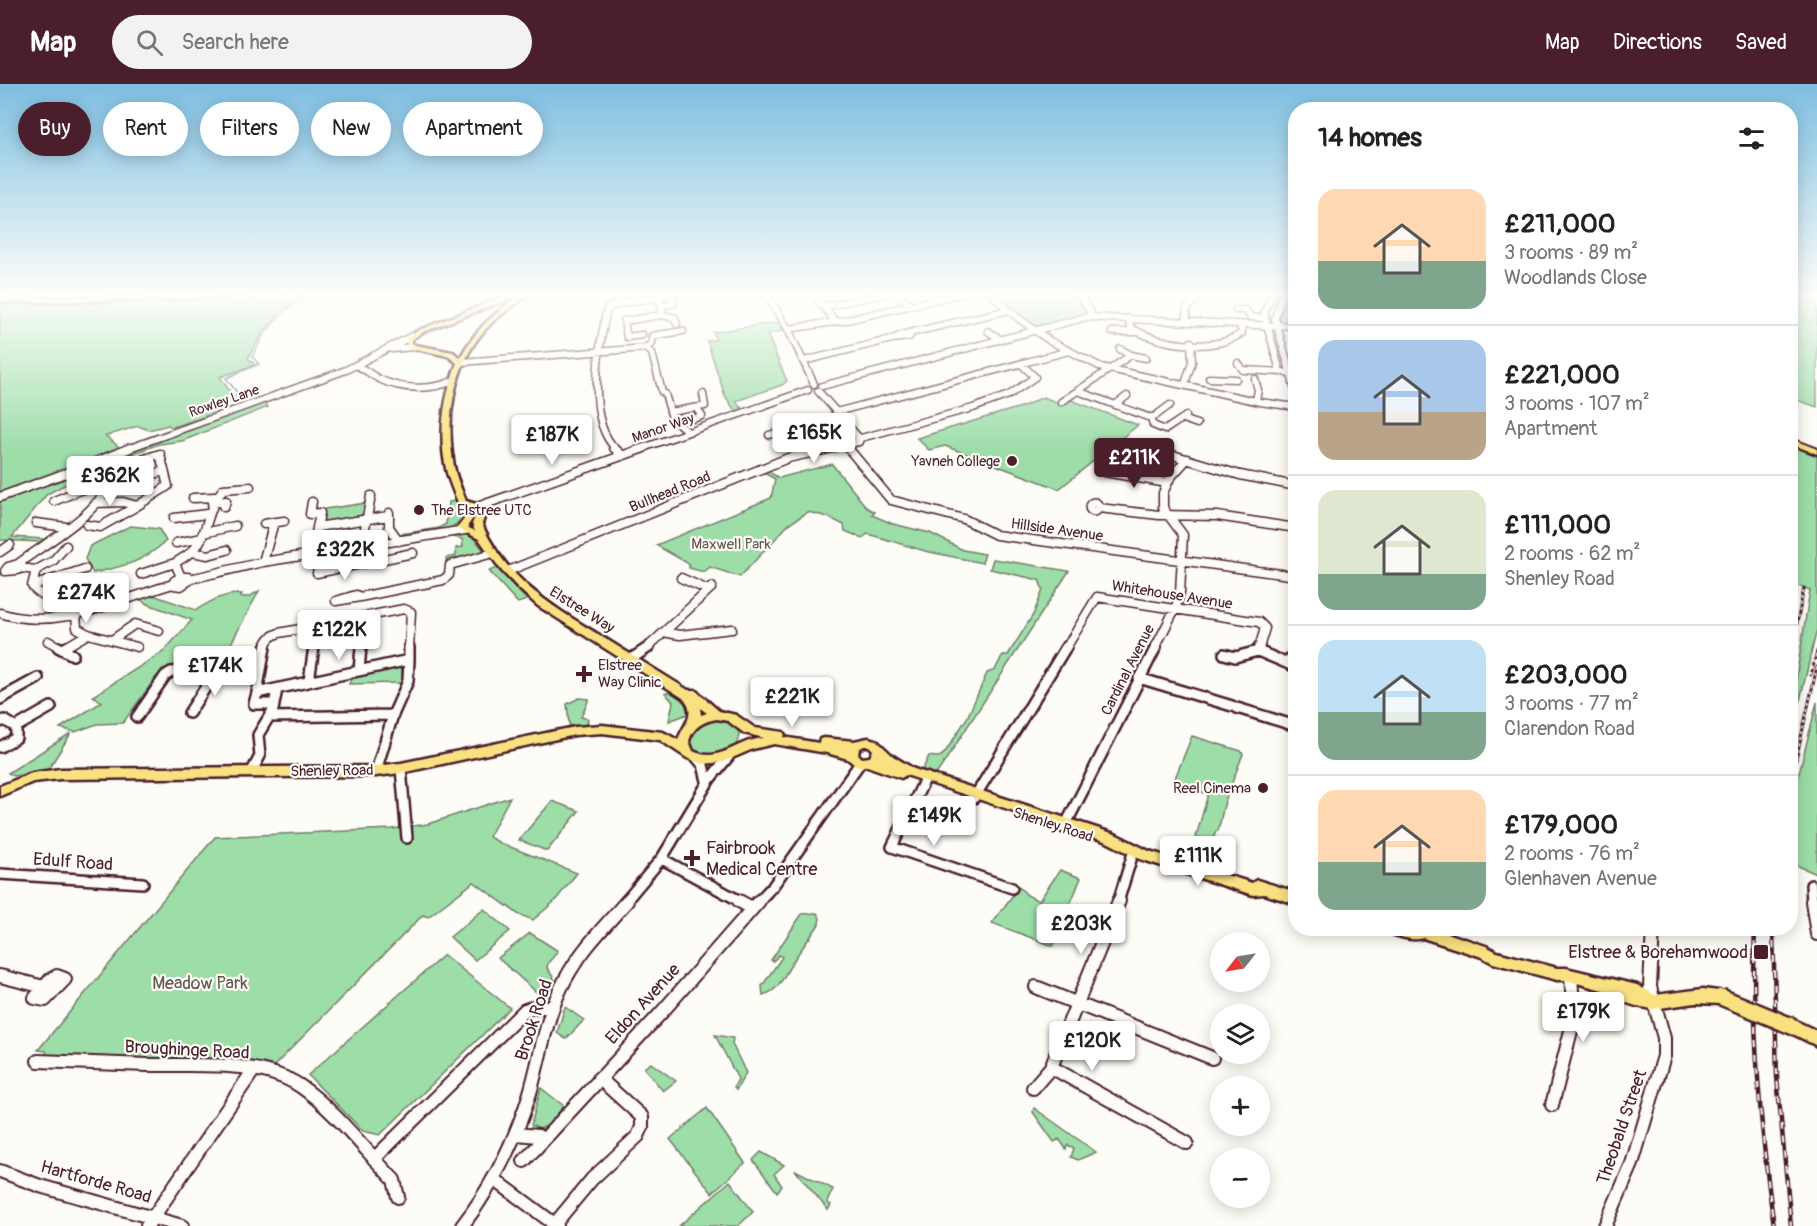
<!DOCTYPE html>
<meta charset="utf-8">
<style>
:root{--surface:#fff;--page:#f2f2f2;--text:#222;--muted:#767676;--line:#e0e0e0;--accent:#4a1f2b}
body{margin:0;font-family:Pangolin,sans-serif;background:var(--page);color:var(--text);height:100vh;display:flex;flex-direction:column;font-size:22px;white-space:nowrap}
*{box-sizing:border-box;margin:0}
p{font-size:20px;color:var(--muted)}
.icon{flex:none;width:33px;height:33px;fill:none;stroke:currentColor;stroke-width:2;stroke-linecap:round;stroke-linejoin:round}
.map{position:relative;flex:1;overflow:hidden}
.panel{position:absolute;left:1288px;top:18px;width:510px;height:834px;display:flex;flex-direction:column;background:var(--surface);border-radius:24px;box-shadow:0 3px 15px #0003}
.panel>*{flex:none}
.top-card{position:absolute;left:18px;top:18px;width:570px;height:54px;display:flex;gap:12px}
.needle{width:39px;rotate:239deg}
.controls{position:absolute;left:1210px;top:848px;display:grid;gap:12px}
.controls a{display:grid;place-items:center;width:60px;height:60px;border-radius:50%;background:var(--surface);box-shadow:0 3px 15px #0003;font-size:30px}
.price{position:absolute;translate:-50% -51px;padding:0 14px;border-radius:6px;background:#fff;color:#222;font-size:20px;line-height:39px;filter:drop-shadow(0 2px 3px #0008)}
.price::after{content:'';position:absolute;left:50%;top:36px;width:18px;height:14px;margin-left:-9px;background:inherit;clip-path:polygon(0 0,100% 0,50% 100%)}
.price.selected{background:var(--accent);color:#fff}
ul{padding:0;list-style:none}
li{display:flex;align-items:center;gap:18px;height:150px;padding:0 30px}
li+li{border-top:2px solid var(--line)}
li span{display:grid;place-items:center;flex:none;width:168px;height:120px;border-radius:18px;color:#555}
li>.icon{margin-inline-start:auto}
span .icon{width:72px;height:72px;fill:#fffc;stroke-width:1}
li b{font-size:26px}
h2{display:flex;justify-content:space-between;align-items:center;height:72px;padding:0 30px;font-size:26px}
.tag{padding:0 21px;border-radius:27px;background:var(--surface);box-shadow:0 3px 15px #0003;font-size:21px;line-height:54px}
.tag.selected{background:var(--accent);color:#fff}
header{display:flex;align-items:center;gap:36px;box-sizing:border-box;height:84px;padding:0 30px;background:var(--accent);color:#fff}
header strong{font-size:28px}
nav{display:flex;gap:33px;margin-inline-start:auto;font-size:21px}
.search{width:420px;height:54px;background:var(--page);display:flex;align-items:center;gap:15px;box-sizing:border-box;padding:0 21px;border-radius:33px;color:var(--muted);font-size:22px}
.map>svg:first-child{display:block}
.green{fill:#9cdda8;stroke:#737e6a;stroke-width:1.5}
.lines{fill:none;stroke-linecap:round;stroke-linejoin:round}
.stream{stroke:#688792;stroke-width:1.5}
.minor-far3-casing{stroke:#4a1f2b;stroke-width:9}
.minor-far2-casing{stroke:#4a1f2b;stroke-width:11}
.minor-far1-casing{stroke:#4a1f2b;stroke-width:14}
.minor-casing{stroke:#4a1f2b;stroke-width:16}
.major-casing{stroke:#4a1f2b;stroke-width:5}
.highway-casing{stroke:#4a1f2b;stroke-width:4}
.minor-far3{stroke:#fdfcf7;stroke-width:6}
.minor-far2{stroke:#fdfcf7;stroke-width:8}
.minor-far1{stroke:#fdfcf7;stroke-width:9}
.minor{stroke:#fdfcf7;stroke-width:12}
.major{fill:#f9e181;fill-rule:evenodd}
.highway{fill:#f9e181;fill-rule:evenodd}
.rail-far1-casing{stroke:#4a1f2b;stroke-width:3}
.rail-casing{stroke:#4a1f2b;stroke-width:4.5}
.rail-far1{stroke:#fdfcf7;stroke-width:1.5;stroke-dasharray:3;stroke-linecap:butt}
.rail{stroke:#fdfcf7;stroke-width:2;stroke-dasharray:7;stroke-linecap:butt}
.major-bridge-casing{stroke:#4a1f2b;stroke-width:20;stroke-linecap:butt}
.major-bridge{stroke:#f9e181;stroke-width:15}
.poi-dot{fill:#4a1f2b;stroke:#fdfcf7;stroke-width:2}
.labels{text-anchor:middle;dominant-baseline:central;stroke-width:4.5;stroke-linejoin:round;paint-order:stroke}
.far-street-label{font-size:14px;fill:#4a1f2b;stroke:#fdfcf7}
.far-poi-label{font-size:14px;fill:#4a1f2b;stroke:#fdfcf7;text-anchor:end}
.street-label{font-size:15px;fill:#4a1f2b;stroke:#fdfcf7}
.poi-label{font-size:15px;fill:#4a1f2b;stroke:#fdfcf7;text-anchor:start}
.park-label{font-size:15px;fill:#635850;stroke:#fdfcf7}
.near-poi-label{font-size:18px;fill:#4a1f2b;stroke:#fdfcf7;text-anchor:start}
.near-street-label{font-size:18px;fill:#4a1f2b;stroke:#fdfcf7}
.near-park-label{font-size:18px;fill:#635850;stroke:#fdfcf7}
</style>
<header>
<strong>Map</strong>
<div class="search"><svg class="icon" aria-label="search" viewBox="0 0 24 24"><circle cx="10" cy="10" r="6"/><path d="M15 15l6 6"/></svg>Search here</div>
<nav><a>Map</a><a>Directions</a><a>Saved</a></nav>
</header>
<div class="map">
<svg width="1817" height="1142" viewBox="0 0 1817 1142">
<rect width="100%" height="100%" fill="#fdfcf7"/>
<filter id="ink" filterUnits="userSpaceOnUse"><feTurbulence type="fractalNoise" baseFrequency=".0167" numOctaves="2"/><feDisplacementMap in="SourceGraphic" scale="12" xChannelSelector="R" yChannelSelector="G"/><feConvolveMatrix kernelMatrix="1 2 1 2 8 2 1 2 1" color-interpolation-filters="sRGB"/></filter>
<g filter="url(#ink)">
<path class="green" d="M281,209H298L308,212L284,225L263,248L248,274L255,281L220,293L231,309L217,329L172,343L168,341L149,346L138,342L106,352L119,363L15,406L0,410V221L152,219Z
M993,209H1073L1085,227L1079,233L1038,243L1011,226Z
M1288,209H1296V241L1281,240L1280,228Z
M1791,209H1806L1817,213V323L1791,314Z
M780,238L784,247L767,250L787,297L782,301L736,317L743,326L736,328L725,312L707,257L716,256L713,248Z
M1043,313L1064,321L1071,316L1138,341L1059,405L945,362L929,366L917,354L1024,322Z
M263,318L268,323L182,357L159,360L108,379L116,372Z
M1793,361L1817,371V545L1800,616L1793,614L1810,506L1793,500L1791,510V362Z
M832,380L867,424L875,428L872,431L893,440L930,449L963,466L985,470L982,479L925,467L868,450L862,454L845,447L844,441L828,433L808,428L789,440L740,493L710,483L704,488L689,484V480L656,461L771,414L775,395L762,388L766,386L779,394Z
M95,385L47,410L12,453L45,455L40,458L0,456V416L82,386Z
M456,417L463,434L451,444L402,452L400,450L439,444L446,440L449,418Z
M367,419L365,429L362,430L361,434L321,440L325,425Z
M130,442L159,445L166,457C142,479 124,482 93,489L85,475L90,462Z
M459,450L472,452L486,469L446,478V474L456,472V464L463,463L462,455L453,453V451Z
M993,475L1069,487L936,691L922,687L929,672C937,674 941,674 946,667L967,634L987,589L995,586L1002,572L1008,571L1033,531L1043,506L1039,496L990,485Z
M497,484L527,516L518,519L515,516L489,487Z
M259,507L219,582H173L156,593L123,639L97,640L75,648L60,644L102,618L93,612L163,568L192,536L145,519L138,513L150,510L196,526C211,517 224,509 242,510L240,513H249Z
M402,582V599L349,600L353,590Z
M671,608L685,618L688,630L669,637L673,618L665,609Z
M579,614L589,615L581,633L588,635L587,640L573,643L569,640L567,620Z
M1817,618V790L1791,779V721Z
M719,635C760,643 731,685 694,666C682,646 700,638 719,635Z
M71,649L48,686L14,692L8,689Z
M1192,652L1241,667L1243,670L1225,717L1218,747H1216L1205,778L1200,776L1206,756L1196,753L1208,710L1173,699Z
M510,713L489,753L500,759L577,789L555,817L533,836L518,830L474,798L428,833L423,831L270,986L48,974L46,967L38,966L215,753L392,745L428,740Z
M552,717L579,727L547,767L519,756Z
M1060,786L1081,794L1053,862L992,839L1019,803L1027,811L1039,817Z
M484,825L510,847L475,876L450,853Z
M817,829L820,834L819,840C811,853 802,863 794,876C784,890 781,906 763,911L762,902L782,873L779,871L773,877L771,876L802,830Z
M530,849L558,867L548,879L547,884L555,896L543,914L498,874Z
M444,871L510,924L380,1051L363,1047L308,991Z
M565,923L584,936L566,955L557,949Z
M715,951L733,954L732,960L746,989L736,1006L734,1003L738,995Z
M651,979L676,997L663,1007L644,984Z
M541,1004L564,1022L547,1042L539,1045L531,1041Z
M707,1024L745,1079L712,1109L670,1055Z
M1034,1024L1096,1068L1078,1076L1071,1073L1074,1064L1068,1061L1066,1065L1059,1055L1054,1058L1033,1028Z
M761,1068L784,1081L774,1090L782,1102L777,1108L753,1076Z
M795,1086L833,1105L827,1118L831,1121L828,1126Z
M730,1097L753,1128L738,1142H679Z"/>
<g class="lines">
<path class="stream" d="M474,209L490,216
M267,210L277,209
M225,322L238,310L226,294L259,280L252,273L263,252L278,234L296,218L310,212L299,209"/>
<g class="minor-far3-casing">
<path id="minor-far3" d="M766,209L788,245L814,300
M812,209L836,238
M896,209L911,221
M990,209L1018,234L1050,257L1101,283L1260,318L1296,323
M1078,209L1091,229
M1142,209L1156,212
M1273,209L1265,226V234L1280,287L1290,290
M1283,209L1275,234L1296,309
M662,221L673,220L672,216
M823,223L887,209
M1236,226H1246L1250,233L1265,234
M662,231L675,234L677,240
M1128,234L1131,244C1160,261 1213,269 1242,249L1240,240
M1187,237L1186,226L1202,209
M1276,241L1296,242
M788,245L847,236L963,209
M988,247L1001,256
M1112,248H1136
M911,250L909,253L892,255L905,250L1009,226
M642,251L627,253L624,237L662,231V221L656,211
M646,264L652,259V252L683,247
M392,265L413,263
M1131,271L1146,274
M804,277L892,255
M461,278L646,264L652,269L662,308
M1238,279L1243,286L1282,288
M358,282C365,286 372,291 379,295C402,306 432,307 455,296
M1209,294L1236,295
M1255,295L1258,306L1256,316
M1185,300L1192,278L1191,258
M822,302L1087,233L1276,242
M818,307L860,355
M1078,307L1148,333H1154L1170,321
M665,310L672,334L688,348
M1061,318L1131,271L1120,265
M1115,321L1127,312
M670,328L705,322L703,310
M836,328L1069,267
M1151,333L1153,341L1165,346L1186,332
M693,335L702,332L696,324
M1183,335L1197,340
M780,336L786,343L840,332
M769,351L788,346L786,344
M857,355L973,324L1009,311L1035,293L1021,280
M846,361L850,365
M1149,364L1154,365
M127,365L346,286L412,252
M616,365C585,336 599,262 607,225L618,220L679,209
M640,365L808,306
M826,365L859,358L860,355"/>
</g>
<g class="minor-far2-casing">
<path id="minor-far2" d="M614,364L622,371
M848,364L891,416L964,435L996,451L1296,492
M1149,364L1240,391L1296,402
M101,376L130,364
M1105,388L1167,399
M127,398L164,387
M0,413L91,380
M193,414L214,413
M54,417L83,405L107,400
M312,418L310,430L320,429L313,464L323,463
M1089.5 423a4.5 4.5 0 1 1 9 0a4.5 4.5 0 1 1-9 0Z
M96,419L123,418L137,422L168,402L160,370L126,381
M212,419L226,417L224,423
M477,423L644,364
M1099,424L1159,431L1217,432L1296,444
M389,429V443L399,457
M174,434L207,430
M36,439L66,443
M264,440L284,437
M87,441L100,443L137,422
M317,443L388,432
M203,449L235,442
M176,459L202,454
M350,459L363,455L371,412
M0,468L10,461
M192,468L208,471L227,466
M322,469L317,489L413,469
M263,478L274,438
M18,480C39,463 108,425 108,395C108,389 102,384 98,380
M18,480L22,482L18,486L5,487L8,483Z
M20,484L36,486L32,502C45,521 69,511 89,510L98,517
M36,486L53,477L66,462
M508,487L788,374L833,364
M141,490L175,479
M181,493L175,479C184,473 195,468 200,457C210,437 207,426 223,405L250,403
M181,493H188L190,496L181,502L174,501V497Z
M681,494L708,506
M190,495L263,478L465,446
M32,502L85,485
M356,511L360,513L336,517Z
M360,513L443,496L449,491L450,481L493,469
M0,529C59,548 117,516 173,500
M76,529L77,544L88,550L137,563
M668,549L680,551L732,545
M112,556L135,540L159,547
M48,557L61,564
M64,564L88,550
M265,564C267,555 271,552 279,549L404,525L411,528L409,564
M314,564L317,543
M361,564L364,534
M647,564L712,503
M1066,564L1097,513L1259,538L1265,544L1259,564
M1155,564L1176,523L1180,509L1183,451L1163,424V409L1170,394L1187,375"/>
</g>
<g class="minor-far1-casing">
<path id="minor-far1" d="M58,563L73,571
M265,563L257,609L409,576
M1259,563L1258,567L1296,583
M63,565L67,563
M1224,570L1235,573L1258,567
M631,575L649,563
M409,576V563
M1288,580L1296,563
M359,587L361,563
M1139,594L1232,622
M309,597L314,563
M257,609L254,620H274
M0,615L38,594
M1237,624L1296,642
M189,629L218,584
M137,633L165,592L171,588L262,579
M269,633L393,631
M0,638L4,636L16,643L51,623
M0,663L16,654V643
M697,674L703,681L707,697
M401,684L407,754
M252,687L260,672L258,651L273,626L277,605
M376,687L393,631L408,597L409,576
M926,693L892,763L1012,804
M974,714L1066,563
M1064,744L1156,563
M662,775L742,818
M0,790L143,799
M1811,801L1812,818
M773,802L860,679
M625,818L662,774L710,695L729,672
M758,818L769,806
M1118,818L1134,766"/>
</g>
<g class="minor-casing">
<path id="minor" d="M739,817L752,824
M1812,817L1817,850
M0,892L44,903
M57,892L65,895L45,916L35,914L50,896Z
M1036,903L1212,974
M38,977C75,978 111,980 148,981C194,982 260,975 300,1002C333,1024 366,1067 394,1096L398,1113
M1051,983L1187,1059
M1033,1004L1051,983L1119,817
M1552,1021L1574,935L1571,892
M516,1050L538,1052L542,1056
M374,1075L525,926L534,923H553
M524,1077L662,928L759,817
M0,1087L40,1102L182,1142
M494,1095L557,1142
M147,1142L253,987
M462,1142C493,1102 515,1057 530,1009C541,971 546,931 565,896C581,866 605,842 627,817
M553,1142L592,1095L638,1052L642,1043V1033L599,994
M1605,1142L1632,1080L1664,972V954L1650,903L1653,844"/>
</g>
<g class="major-casing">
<path id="major" d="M513,209H530C515,222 497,231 484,247C453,282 445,337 454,382C456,394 462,406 466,417L486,423L487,425L482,440C506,496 552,522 601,552C630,570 659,588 688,606H695L719,627L736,631L755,644L783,648L785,651L783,653L819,659L820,655L824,654L854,657L868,654L876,656L893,672L914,685L1115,750L1149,767L1252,799L1257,796L1296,808V820L1264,810L1253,811L1140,775L1107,758L906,691L901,694L867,682H856L848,675L827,669L774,660L753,665L723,678L703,680L687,674L660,656L602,649L575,651L401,689L376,692L60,695L33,698L0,712V702L32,689L60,685L376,682L401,679L575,643L602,641L663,648L678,656C683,640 698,631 683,614L538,522L519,505L501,486L479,455L457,444L465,434C458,418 450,402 446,385C438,349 444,313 457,279L448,272L411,264L406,259V254L419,246ZM520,211C495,228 475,246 460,274L453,268L415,261L412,259V255L423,248ZM468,423L478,426L472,440L475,447L467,443L473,434ZM700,624L707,629L701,631ZM717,635L728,637L744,649L764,654C757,655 751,656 744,659C727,666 712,677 693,667L689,657C693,643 703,637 717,635ZM864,662H869L873,666L870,673L862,674L858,670L859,665Z
M1791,355L1817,365V370L1791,360Z
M1384,844H1432L1486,862L1497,868L1557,884H1566L1637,901L1655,911L1703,905L1726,908L1728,913L1726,918L1721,920L1695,919L1653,925L1636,922L1615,915L1613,909L1566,896H1557L1493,879L1482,873L1423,854C1413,858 1396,852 1386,848Z
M1794,936L1817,947V962L1789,948L1787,943L1789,938Z"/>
</g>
<g class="highway-casing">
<path id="highway" d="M211,209H251L247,211L164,216L0,218V214L164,212Z"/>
</g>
<use href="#minor-far3" class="minor-far3"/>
<use href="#minor-far2" class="minor-far2"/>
<use href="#minor-far1" class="minor-far1"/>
<use href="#minor" class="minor"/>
<use href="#major" class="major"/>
<use href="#highway" class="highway"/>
<g class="rail-far1-casing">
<path id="rail-far1" d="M1791,569L1804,504
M1811,591L1817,567
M1791,697L1817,583"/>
</g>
<g class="rail-casing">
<path id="rail" d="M1755,844C1751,944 1760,1043 1774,1142
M1773,844L1777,993L1791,1142"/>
</g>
<use href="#rail-far1" class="rail-far1"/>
<use href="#rail" class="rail"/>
<g class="major-bridge-casing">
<path id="major-bridge" d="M1721,913L1794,943"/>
</g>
<use href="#major-bridge" class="major-bridge"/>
</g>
</g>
<linearGradient id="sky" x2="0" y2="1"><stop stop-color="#7dbee1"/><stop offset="0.57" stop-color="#fefefb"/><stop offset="1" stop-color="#fefefb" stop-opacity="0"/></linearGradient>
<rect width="1817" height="369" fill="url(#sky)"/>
<g class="poi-dot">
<circle cx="1012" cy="377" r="6"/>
<circle cx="419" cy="426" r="6"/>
<path d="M581 581h6v6h6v6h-6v6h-6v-6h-6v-6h6z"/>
<circle cx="1263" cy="704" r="6"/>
<path d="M689 765h6v6h6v6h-6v6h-6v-6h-6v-6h6z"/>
<rect x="1753" y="860" width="16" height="16" rx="3"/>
</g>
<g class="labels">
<g class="far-street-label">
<text transform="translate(224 317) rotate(-19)">Rowley Lane</text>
<text transform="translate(663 344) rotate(-19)">Manor Way</text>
</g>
<g class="far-poi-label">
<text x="1000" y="377">Yavneh College</text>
</g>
<g class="street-label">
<text transform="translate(670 408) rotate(-22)">Bullhead Road</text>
<text transform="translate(1057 446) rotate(8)">Hillside Avenue</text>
<text transform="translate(1172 511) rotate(9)">Whitehouse Avenue</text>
<text transform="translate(582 526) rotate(32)">Elstree Way</text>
<text transform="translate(1128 586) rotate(-63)">Cardinal Avenue</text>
<text transform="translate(332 687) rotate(-1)">Shenley Road</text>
<text transform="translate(1053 741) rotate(18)">Shenley Road</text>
</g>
<g class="poi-label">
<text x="431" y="426">The Elstree UTC</text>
<text x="598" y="581">Elstree<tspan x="598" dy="17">Way Clinic</tspan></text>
<text x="1251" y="704" text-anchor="end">Reel Cinema</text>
</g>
<g class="park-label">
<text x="731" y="460">Maxwell Park</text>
</g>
<g class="near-poi-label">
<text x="706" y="764">Fairbrook<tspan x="706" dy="21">Medical Centre</tspan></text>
<text x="1748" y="868" text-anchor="end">Elstree &amp; Borehamwood</text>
</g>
<g class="near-street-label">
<text transform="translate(73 778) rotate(4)">Edulf Road</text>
<text transform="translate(643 920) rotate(-48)">Eldon Avenue</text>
<text transform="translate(534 936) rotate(-72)">Brook Road</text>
<text transform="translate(187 966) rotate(3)">Broughinge Road</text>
<text transform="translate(1622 1043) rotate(-71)">Theobald Street</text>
<text transform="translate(96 1098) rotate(16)">Hartforde Road</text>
</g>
<g class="near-park-label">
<text x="200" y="899">Meadow Park</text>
</g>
</g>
</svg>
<div class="controls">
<a><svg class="needle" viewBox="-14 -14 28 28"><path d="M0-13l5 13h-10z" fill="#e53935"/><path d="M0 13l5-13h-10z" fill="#767676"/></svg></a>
<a><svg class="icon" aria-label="layers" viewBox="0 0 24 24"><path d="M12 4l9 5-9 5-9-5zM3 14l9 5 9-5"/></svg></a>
<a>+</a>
<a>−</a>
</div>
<b class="price" style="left:814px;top:380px">£165K</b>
<b class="price" style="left:552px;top:382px">£187K</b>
<b class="price selected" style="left:1134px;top:405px">£211K</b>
<b class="price" style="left:110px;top:423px">£362K</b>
<b class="price" style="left:345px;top:497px">£322K</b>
<b class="price" style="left:86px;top:540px">£274K</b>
<b class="price" style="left:339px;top:577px">£122K</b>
<b class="price" style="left:215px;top:613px">£174K</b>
<b class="price" style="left:792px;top:644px">£221K</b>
<b class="price" style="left:934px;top:763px">£149K</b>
<b class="price" style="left:1198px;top:803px">£111K</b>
<b class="price" style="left:1081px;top:871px">£203K</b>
<b class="price" style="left:1583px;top:959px">£179K</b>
<b class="price" style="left:1092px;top:988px">£120K</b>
<div class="top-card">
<a class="tag selected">Buy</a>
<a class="tag">Rent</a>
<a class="tag">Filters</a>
<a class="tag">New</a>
<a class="tag">Apartment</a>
</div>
<section class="panel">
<h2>14 homes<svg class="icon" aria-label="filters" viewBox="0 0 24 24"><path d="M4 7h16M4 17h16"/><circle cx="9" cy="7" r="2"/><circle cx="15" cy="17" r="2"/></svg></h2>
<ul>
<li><span style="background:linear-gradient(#ffd9b3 60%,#7fa58c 0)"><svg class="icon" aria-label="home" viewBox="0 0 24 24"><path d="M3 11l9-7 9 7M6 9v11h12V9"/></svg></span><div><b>£211,000</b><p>3 rooms · 89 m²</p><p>Woodlands Close</p></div></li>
<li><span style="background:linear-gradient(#a9c7e8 60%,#b9a48a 0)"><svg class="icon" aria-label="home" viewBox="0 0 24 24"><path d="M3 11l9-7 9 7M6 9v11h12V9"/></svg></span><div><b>£221,000</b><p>3 rooms · 107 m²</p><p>Apartment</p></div></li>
<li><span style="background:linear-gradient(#dfe7d0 70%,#7fa58c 0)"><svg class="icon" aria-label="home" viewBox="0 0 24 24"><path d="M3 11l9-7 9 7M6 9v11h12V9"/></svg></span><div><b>£111,000</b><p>2 rooms · 62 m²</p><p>Shenley Road</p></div></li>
<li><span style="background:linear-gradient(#bfe0f5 60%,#7fa58c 0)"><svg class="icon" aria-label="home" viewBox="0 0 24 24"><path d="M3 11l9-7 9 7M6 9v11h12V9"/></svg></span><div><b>£203,000</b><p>3 rooms · 77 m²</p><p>Clarendon Road</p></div></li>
<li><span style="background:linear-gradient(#ffd9b3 60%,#7fa58c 0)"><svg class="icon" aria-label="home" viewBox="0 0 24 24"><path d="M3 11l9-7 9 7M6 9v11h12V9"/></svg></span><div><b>£179,000</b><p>2 rooms · 76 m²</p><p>Glenhaven Avenue</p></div></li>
</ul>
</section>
</div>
